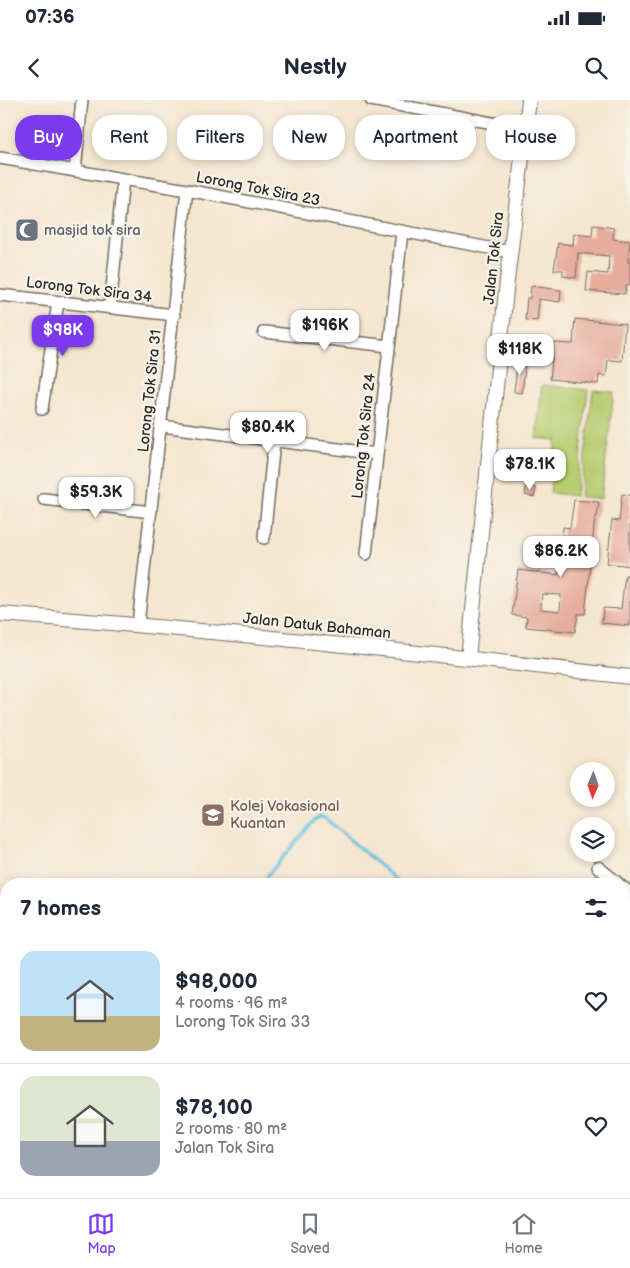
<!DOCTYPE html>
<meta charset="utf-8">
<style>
:root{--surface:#fff;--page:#f2f2f3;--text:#1f2937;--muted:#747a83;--line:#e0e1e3;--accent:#7c3aed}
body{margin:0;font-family:"Balsamiq Sans",sans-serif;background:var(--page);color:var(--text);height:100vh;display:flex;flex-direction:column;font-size:19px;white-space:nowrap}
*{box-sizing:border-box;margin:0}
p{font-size:16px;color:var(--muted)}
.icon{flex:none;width:28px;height:28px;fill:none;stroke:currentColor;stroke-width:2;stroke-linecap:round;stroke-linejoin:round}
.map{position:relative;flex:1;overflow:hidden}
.panel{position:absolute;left:0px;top:778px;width:630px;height:321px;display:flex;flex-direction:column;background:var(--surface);border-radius:20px 20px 0 0;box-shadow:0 2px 8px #0003}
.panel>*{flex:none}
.guide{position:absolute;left:15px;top:15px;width:600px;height:45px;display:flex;gap:10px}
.needle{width:32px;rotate:182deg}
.buttons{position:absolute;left:570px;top:662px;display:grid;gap:10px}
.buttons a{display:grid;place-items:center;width:45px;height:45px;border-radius:50%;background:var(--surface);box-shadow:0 2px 8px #0003;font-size:25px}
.price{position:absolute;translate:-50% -42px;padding:0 11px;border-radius:10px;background:#fff;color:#222;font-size:16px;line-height:32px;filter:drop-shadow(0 1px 2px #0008)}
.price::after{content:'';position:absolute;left:50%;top:30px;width:15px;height:11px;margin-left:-8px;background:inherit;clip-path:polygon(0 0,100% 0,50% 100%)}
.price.on{background:var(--accent);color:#fff}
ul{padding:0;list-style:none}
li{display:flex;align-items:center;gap:15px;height:125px;padding:0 20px}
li+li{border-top:1px solid var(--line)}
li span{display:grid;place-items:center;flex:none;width:140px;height:100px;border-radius:15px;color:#555}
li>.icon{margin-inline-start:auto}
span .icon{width:60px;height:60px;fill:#fffc;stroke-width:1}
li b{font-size:21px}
h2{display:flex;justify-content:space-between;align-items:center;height:60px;padding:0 20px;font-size:21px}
.pill{padding:0 18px;border-radius:20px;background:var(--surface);box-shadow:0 2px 8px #0003;font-size:18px;line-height:45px}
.pill.on{background:var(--accent);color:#fff}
.status{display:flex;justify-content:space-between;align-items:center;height:35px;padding:0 25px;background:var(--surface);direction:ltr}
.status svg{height:14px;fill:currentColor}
header{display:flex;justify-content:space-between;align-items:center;height:65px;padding:0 20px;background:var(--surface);font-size:22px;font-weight:600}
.tabs{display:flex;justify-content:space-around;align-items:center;height:70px;border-top:1px solid var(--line);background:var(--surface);font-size:14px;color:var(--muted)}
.tabs a{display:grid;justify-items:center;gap:2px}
.tabs .on{color:var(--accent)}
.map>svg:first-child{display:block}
.grass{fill:#b8cc70;stroke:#727c4e}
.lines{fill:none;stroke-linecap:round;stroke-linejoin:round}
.stream{stroke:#65c1e3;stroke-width:3}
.building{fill:#e6ac9c;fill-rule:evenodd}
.minor-casing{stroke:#726c64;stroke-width:14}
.tertiary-casing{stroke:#726c64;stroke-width:16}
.secondary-casing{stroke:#726c64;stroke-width:18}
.minor{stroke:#fff;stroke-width:11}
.tertiary{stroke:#fff;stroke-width:14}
.secondary{stroke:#fff;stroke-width:15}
.labels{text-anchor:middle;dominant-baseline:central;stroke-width:4.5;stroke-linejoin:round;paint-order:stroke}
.street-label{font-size:15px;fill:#2b2b2b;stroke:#f7f3e8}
.worship-label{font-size:15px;fill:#5b616d;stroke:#f7f3e8;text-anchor:start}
.education-label{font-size:15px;fill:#785e54;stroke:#f7f3e8;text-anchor:start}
</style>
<div class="status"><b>07:36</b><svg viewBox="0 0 49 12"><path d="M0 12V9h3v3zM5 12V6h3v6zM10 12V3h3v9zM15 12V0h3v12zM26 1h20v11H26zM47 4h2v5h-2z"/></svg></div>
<header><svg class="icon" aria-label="back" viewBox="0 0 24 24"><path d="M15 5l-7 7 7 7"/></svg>Nestly<svg class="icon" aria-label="search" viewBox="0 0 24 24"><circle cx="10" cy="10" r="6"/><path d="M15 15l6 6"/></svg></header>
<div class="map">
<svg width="630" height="1098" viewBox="0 0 630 1098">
<rect width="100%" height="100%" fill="#f7f3e8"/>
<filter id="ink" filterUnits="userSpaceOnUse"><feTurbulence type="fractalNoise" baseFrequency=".02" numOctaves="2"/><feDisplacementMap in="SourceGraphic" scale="10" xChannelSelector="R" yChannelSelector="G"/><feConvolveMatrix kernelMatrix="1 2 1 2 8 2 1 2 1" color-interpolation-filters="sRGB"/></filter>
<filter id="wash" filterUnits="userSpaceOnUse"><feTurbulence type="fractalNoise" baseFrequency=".0096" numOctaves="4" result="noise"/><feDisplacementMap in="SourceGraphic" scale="20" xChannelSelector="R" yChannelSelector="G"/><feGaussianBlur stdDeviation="1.12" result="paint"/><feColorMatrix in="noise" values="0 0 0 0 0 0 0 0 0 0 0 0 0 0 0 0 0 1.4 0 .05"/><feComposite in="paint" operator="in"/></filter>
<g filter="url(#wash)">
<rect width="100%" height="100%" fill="#f5e6cf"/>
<path class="grass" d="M542,285L588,290L576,396L550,393L556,340L536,338Z
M593,290L614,292L601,399L580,397Z
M165,1092H342V1093L337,1098H160Z"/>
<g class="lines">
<path class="stream" d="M267,776L314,721L319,717L325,718L401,784
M624,971L630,968"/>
</g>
<g id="blocks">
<path class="building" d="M593,125L614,128L613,139L630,141L628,162H630V185H626L625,194L586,191L588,172L608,174L609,156L578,153L576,178L563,176V170H554L558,143L573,145L574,134L592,136Z
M531,186L561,190L560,202L539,199L537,221L525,220L527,198H530Z
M575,219L625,224L622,261L608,260L606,276L599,275L598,284L550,279L554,243L573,244Z
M518,258L526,259L522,293L514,292Z
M508,350L516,351L514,372L506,371Z
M526,386L536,388L534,397L525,395Z
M622,394L630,395V466L607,463L612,420L619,421Z
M574,400L599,402L597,417H595L585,514H578L575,532L526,527L527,517L512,515L518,470L558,475L563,427L570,428ZM542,494L561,495L560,511L541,509Z
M625,475L630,476V526L602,523L603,508L621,509Z"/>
</g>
</g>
<g filter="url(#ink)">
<use href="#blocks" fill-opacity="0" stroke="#726c64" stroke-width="1"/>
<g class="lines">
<g class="minor-casing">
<path id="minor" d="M371,0L524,29
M0,58L187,90L510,152
M75,71L82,0
M0,195L174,215
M110,208L123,79
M264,232L389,246
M42,309L58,202
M162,326L377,354
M44,399L151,412
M264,438L274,342
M366,454L402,132
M138,524L187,90
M598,767L619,784
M624,788L630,793"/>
</g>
<g class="tertiary-casing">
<path id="tertiary" d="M0,514C211,530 420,552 630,577
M468,558L507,181L529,0"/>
</g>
<g class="secondary-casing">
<path id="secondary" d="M0,997L6,1005
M79,1092L83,1098"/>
</g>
<use href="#minor" class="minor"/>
<use href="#tertiary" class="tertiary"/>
<use href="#secondary" class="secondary"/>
</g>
</g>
<defs>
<g id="mosque-square" transform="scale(1.25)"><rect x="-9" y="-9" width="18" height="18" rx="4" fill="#6b7280" stroke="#f7f3e8"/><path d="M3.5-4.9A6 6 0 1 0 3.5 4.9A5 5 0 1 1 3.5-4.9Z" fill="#fff"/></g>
<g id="school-square" transform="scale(1.25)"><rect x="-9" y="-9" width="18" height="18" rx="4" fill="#8d6e63" stroke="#f7f3e8"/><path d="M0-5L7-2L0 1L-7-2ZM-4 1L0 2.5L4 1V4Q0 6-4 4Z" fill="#fff"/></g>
</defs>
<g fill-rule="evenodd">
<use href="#mosque-square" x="27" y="130"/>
<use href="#school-square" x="213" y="715"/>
</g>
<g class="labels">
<g class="street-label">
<text transform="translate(258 89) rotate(11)">Lorong Tok Sira 23</text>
<text transform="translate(494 158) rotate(-84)">Jalan Tok Sira</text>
<text transform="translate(89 190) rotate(7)">Lorong Tok Sira 34</text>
<text transform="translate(150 291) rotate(-84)">Lorong Tok Sira 31</text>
<text transform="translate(364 336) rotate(-84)">Lorong Tok Sira 24</text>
<text transform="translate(317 526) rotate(6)">Jalan Datuk Bahaman</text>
</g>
<g class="worship-label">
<text x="44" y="130">masjid tok sira</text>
</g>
<g class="education-label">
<text x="230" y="706">Kolej Vokasional<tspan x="230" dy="17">Kuantan</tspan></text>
</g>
</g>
</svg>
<div class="buttons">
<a><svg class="needle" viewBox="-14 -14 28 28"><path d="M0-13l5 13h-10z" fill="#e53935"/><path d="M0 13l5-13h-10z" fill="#747a83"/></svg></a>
<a><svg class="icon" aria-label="layers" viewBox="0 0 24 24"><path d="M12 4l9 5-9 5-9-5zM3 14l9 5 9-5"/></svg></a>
</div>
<b class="price" style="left:325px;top:252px">$196K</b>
<b class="price on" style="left:63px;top:257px">$98K</b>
<b class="price" style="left:520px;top:276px">$118K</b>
<b class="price" style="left:268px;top:354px">$80.4K</b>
<b class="price" style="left:530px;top:391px">$78.1K</b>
<b class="price" style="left:96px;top:419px">$59.3K</b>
<b class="price" style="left:561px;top:478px">$86.2K</b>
<div class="guide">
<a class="pill on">Buy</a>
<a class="pill">Rent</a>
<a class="pill">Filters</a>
<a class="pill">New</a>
<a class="pill">Apartment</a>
<a class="pill">House</a>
</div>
<section class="panel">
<h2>7 homes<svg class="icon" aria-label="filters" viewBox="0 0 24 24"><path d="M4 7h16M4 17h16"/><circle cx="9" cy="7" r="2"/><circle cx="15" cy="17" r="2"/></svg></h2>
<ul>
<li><span style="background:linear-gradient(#bfe0f5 65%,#c2b280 0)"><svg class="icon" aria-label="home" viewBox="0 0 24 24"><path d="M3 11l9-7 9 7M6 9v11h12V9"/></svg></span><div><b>$98,000</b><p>4 rooms · 96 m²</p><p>Lorong Tok Sira 33</p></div><svg class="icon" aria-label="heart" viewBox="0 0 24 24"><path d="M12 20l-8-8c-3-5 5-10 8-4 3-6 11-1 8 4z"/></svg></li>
<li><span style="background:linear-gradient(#dfe7d0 65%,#9aa5b1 0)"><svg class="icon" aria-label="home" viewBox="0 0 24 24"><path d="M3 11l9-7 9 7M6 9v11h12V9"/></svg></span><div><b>$78,100</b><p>2 rooms · 80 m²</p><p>Jalan Tok Sira</p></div><svg class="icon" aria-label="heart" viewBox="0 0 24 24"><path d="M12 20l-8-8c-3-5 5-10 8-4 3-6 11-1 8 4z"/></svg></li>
</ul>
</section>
</div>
<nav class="tabs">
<a class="on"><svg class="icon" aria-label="map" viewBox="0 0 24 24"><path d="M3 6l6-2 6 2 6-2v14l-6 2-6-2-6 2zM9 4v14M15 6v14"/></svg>Map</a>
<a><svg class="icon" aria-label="saved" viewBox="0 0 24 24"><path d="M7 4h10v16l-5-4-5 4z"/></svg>Saved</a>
<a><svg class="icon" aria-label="home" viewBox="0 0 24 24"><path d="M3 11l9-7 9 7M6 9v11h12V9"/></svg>Home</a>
</nav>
